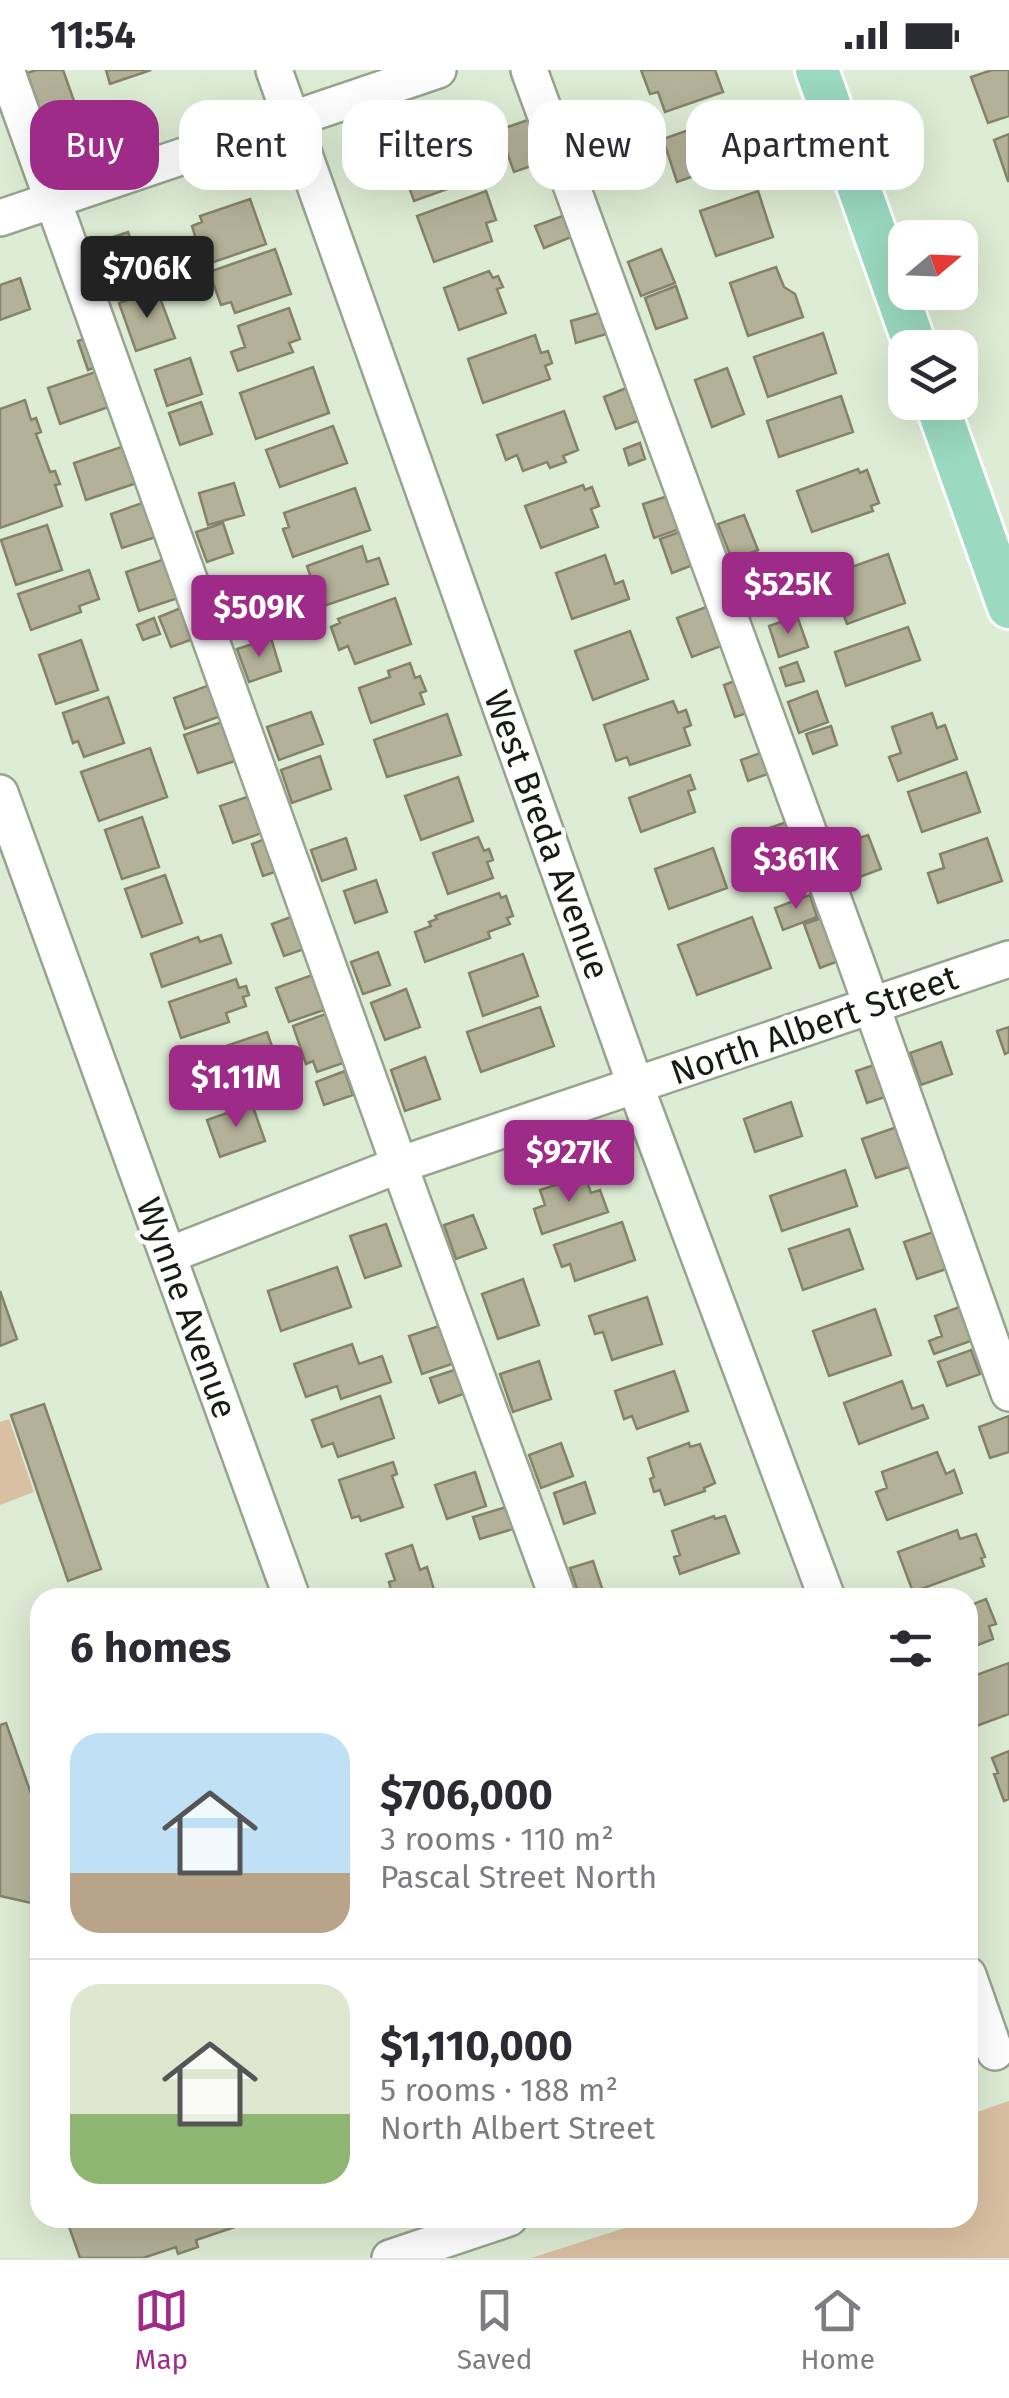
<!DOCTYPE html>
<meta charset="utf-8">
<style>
:root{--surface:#fff;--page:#f2f2f3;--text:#2b2b33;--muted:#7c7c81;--line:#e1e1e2;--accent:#9e2b88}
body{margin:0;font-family:"Fira Sans",sans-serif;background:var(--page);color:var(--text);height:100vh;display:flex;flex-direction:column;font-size:38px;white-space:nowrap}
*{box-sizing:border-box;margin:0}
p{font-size:32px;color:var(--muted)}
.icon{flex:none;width:55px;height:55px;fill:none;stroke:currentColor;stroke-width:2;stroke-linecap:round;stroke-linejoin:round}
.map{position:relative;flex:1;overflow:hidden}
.panel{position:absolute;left:30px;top:1518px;width:948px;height:640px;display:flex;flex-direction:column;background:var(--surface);border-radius:30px;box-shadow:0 10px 40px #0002}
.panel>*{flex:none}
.banner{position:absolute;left:30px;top:30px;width:950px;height:90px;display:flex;gap:20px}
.needle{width:65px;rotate:71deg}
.fabs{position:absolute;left:888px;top:150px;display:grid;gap:20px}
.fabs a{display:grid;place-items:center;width:90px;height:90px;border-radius:20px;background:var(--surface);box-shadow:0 10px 40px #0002;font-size:50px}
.price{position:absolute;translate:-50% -85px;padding:0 22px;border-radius:10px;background:var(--accent);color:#fff;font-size:32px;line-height:65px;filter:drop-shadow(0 2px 5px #0008)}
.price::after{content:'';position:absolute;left:50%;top:60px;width:30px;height:22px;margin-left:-15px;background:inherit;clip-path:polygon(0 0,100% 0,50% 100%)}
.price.selected{background:#222;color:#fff}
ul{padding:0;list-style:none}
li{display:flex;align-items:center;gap:30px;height:250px;padding:0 40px}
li+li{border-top:2px solid var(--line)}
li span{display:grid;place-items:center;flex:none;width:280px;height:200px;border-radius:30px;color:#555}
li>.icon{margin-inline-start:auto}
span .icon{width:120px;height:120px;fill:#fffc;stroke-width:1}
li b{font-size:42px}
h2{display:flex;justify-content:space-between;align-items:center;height:120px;padding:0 40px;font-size:42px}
.pill{padding:0 35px;border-radius:30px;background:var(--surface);box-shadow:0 10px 40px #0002;font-size:35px;line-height:90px}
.pill.selected{background:var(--accent);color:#fff}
.status{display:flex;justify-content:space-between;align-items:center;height:70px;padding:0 50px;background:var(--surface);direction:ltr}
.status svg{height:28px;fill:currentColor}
.tab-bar{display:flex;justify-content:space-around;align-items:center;height:140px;border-top:2px solid var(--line);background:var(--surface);font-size:28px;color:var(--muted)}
.tab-bar a{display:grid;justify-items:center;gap:5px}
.tab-bar .selected{color:var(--accent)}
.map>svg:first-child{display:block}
.green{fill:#dac0a2}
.building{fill:#b3b197;stroke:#85826a;stroke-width:2.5}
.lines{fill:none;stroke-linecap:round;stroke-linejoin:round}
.minor-casing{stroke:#96a48e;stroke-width:40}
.major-casing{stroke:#fff;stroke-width:48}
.minor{stroke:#fff;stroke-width:35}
.major{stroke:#9bd9c1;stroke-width:42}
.labels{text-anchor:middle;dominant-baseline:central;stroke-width:9;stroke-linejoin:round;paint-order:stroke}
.street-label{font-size:35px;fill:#161c13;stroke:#fff}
</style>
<div class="status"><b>11:54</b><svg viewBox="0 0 49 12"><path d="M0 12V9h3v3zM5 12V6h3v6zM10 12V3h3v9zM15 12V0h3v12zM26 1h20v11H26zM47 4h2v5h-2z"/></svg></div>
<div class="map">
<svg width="1009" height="2188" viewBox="0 0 1009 2188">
<rect width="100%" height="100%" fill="#ddecd4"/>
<path class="green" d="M9,1349L34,1422L0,1435V1352Z
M1009,2031V2188H531L656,2148H968V2045Z"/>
<path class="building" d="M36,0H63L79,45L46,57L27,3Z
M106,0H151L110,14Z
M641,0H715L723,22L665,42L658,22L650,24Z
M992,0H1009V46L988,53L971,7Z
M737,43L752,86L677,112L663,69Z
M542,45L557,87L514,102L499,60Z
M1009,64V111H1008L994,70Z
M467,65L469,71L477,68L484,89L476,92L481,107L414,131L399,89Z
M613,71L623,102L598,111L587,80Z
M486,121L496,150L486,153L492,171L434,192L417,146Z
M758,121L773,167L716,186L700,141Z
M250,129L266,174L205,195L201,184L194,186L188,168L195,166L192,156L202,152L200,146Z
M568,144L576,165L544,178L535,156Z
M128,162L146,213L114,224L95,173Z
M275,179L291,224L235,243L231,232L221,235L209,202Z
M661,179L675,213L641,226L628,192Z
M776,197L784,217L795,224L803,247L748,266L730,213Z
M489,201L493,208L498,206L503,217L497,219L506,243L459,260L444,218Z
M20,208L30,239L0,250V215Z
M676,216L687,248L656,259L645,228Z
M157,220L175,268L136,281L119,233Z
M289,238L300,269L289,273L293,282L238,301L231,282L245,277L238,256Z
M606,241L613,262L576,273L571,251Z
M823,263L836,303L768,327L754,287Z
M98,264L108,292L88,300L78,271Z
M535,265L541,283L548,281L552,293L545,296L550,309L483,333L468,289Z
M190,288L202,324L167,336L155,300Z
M110,297L123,332L60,354L48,318Z
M313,297L329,343L256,369L240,323Z
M727,298L744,344L712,357L695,310Z
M634,315L646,348L616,359L604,327Z
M841,326L853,362L779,387L767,351Z
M25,330L31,350L36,348L41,362L36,364L50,402L55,401L60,414L55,415L62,436L0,458V339Z
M201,332L212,364L180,375L169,343Z
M564,341L578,380L563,386L566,392L550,398L547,392L523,401L517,385L506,390L497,365Z
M333,356L347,393L280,417L266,380Z
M136,372L149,409L86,430L74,393Z
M640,373L645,389L629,395L624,379Z
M858,399L860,403L867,400L879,433L871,436L873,441L812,462L797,421Z
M234,413L244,445L208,455L199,423Z
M583,415L585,420L592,417L599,436L591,439L598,457L541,478L525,436Z
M355,418L370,460L293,487L283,459L289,457L284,443Z
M683,421L694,454L654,468L643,434Z
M145,432L156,467L122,478L111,444Z
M744,445L758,480L732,490L718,454Z
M223,453L233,483L207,492L196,462Z
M47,455L62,500L16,515L1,470Z
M696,456L708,489L672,503L660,469Z
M362,476L367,492L379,488L388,514L321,537L307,496Z
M758,483L762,493L773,490L780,513L739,527L728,493Z
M888,484L905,533L847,554L829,505Z
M605,485L615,514L623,511L629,529L572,549L556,503Z
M165,489L178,528L139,541L126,502Z
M89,500L99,529L79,536L81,542L31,560L18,524Z
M238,516L247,545L226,552L217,524Z
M395,528L411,574L355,594L348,576L339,580L331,557L340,553L338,549Z
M722,531L737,570L692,587L677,548Z
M181,538L193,569L171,577L159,547Z
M797,546L808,577L779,587L769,556Z
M154,548L160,564L143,570L137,555Z
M908,557L920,590L846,616L835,582Z
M630,561L648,609L593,630L575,581Z
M271,568L281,601L249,612L237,579Z
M81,570L98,620L56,634L39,585Z
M797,592L804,611L786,616L780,598Z
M410,593L415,608L420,606L426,621L420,623L424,634L371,653L359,618L390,607L388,601Z
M748,606L759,639L735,647L724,615Z
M218,612L229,643L185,659L174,628Z
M817,621L828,652L799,663L788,632Z
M108,627L124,673L84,687L78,671L73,673L63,643Z
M673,631L678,643L686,640L691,655L684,658L690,675L630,695L627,687L616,691L604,655Z
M311,642L323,674L279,690L267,657Z
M932,643L937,658L945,655L957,689L898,711L889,687L901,683L892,657Z
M447,644L461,685L387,707L374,670Z
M225,651L238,690L198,703L184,665Z
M831,656L837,675L813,684L806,664Z
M150,678L167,727L99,751L81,702Z
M769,680L776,701L748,711L741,690Z
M320,686L331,719L292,733L281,700Z
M966,702L980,742L922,762L908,722Z
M690,705L695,719L688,721L695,742L641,762L629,728Z
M458,707L473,751L421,770L405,726Z
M256,724L268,761L233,773L220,736Z
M142,747L159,797L122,809L105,760Z
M789,751L801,786L764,799L752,764Z
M276,765L287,798L263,806L252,774Z
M868,765L881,799L849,811L836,776Z
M478,767L484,781L489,779L493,790L487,792L493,808L448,824L433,783Z
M346,768L356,799L322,811L311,780Z
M987,768L1002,811L938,833L928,803L944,798L940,784Z
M713,778L727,818L669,839L655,799Z
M165,805L182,853L142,867L125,819Z
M376,810L387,842L355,853L344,821Z
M499,823L501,828L506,826L513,846L507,848L510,854L488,862L490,868L425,892L415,862L431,856L429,852L437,849L435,846Z
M810,825L817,847L783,860L775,838Z
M304,842L316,875L284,886L272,854Z
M828,846L844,889L820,898L804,854Z
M752,847L771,898L697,925L678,875Z
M221,865L231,893L162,917L151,884L198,867L200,872Z
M378,882L390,915L363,924L351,892Z
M523,884L538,926L483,946L469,903Z
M315,904L327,939L289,952L276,918Z
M236,909L239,918L246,916L249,925L243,927L246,936L226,943L229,952L181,968L169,932Z
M406,919L420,957L385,970L371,933Z
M540,937L554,976L481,1002L467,962Z
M328,943L346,992L317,1002L313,991L306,994L293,956Z
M1009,957V982L1005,984L997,961Z
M267,962L283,1008L207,1035L191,988Z
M941,972L952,1004L921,1015L910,983Z
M425,987L440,1029L405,1041L391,1000Z
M886,991L897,1023L867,1033L856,1001Z
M345,1001L353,1025L324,1035L316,1012Z
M791,1032L802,1066L755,1082L744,1049Z
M252,1034L265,1071L220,1087L207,1050Z
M911,1052L924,1092L876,1108L862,1069Z
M845,1100L857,1136L782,1161L770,1126Z
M585,1105L591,1123L600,1120L608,1142L542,1164L534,1139L545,1135L540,1120Z
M473,1145L486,1178L456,1189L444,1155Z
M622,1152L635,1190L575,1211L570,1194L562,1197L554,1175Z
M386,1154L401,1196L365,1208L350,1166Z
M849,1159L863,1199L803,1220L789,1179Z
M939,1160L952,1197L917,1209L904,1172Z
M337,1197L351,1237L281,1261L268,1221Z
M523,1209L539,1255L498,1269L482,1224Z
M0,1221L17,1269L0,1276Z
M647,1227L662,1274L612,1290L603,1262L595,1264L589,1246Z
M973,1232L985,1266L934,1284L929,1271L942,1266L935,1246Z
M875,1239L891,1285L829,1306L813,1261Z
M451,1252L464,1290L422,1304L409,1266Z
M352,1274L359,1294L382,1286L391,1312L341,1329L337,1316L306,1327L294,1294Z
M971,1280L980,1304L947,1316L938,1292Z
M539,1291L551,1329L513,1342L500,1304Z
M463,1297L471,1321L439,1333L430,1308Z
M674,1301L688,1341L637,1359L632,1346L624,1349L615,1321Z
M902,1311L912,1339L923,1335L928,1348L859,1374L844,1333Z
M380,1326L394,1368L338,1387L333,1373L322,1377L312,1350Z
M44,1334L101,1499L68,1511L11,1345Z
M1009,1346V1382L990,1388L979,1357Z
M561,1373L573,1406L541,1418L529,1385Z
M689,1373L690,1377L700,1374L715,1413L704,1418L705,1421L665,1435L660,1420L654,1422L650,1409L654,1407L648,1388Z
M937,1382L946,1404L954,1400L962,1423L887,1450L876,1422L887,1418L882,1402Z
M393,1392L397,1404L392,1406L403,1437L361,1451L359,1446L352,1448L339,1410Z
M475,1402L486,1436L447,1449L435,1415Z
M585,1412L595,1443L564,1454L554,1423Z
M506,1437L513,1459L480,1469L473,1447Z
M714,1446L715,1449L725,1446L739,1483L680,1504L674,1487L680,1485L672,1461Z
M957,1460L960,1469L976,1464L985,1487L981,1488L984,1496L913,1522L898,1482Z
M412,1475L420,1500L427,1497L435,1523L421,1528H393L389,1512L395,1510L386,1484Z
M593,1491L604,1524L580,1528L570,1498Z
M986,1529L996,1554L989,1556L993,1569L968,1579V1536Z
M1009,1593V1644L974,1657L972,1652L968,1654V1608Z
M6,1653L40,1749V1835L0,1826V1655Z
M1009,1681V1729L1004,1731L994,1704L998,1703L992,1688Z
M66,2148H262L196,2170L198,2177L178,2184L176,2177L143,2188H80Z"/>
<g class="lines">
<g class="minor-casing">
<path id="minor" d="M6,0L413,1133L558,1528
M274,0L644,1039L827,1528
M529,0L856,892L1009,1323
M0,148L438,0
M0,723L292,1528
M169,1185L399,1095L1009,889
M968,1905L995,1982
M390,2188L509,2148"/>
</g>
<g class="major-casing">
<path id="major" d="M817,0L916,278
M936,332L1009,537"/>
</g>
<use href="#minor" class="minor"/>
<use href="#major" class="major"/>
</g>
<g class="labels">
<g class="street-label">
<text transform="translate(547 765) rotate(70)">West Breda Avenue</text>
<text transform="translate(814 955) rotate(-19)">North Albert Street</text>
<text transform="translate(187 1238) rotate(70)">Wynne Avenue</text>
</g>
</g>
</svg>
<div class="fabs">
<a><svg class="needle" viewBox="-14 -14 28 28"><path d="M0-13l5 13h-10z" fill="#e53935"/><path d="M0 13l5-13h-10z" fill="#7c7c81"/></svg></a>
<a><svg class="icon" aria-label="layers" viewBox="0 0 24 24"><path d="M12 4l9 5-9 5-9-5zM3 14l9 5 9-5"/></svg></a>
</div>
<b class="price selected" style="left:147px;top:251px">$706K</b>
<b class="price" style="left:788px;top:567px">$525K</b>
<b class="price" style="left:259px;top:590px">$509K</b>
<b class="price" style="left:796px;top:842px">$361K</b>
<b class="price" style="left:236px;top:1060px">$1.11M</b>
<b class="price" style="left:569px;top:1135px">$927K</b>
<div class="banner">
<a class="pill selected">Buy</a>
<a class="pill">Rent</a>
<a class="pill">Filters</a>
<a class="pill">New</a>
<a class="pill">Apartment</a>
</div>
<section class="panel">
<h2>6 homes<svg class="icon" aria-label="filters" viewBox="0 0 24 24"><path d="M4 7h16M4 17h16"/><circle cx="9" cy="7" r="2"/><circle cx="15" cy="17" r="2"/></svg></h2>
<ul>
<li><span style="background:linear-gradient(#bfe0f5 70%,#b9a48a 0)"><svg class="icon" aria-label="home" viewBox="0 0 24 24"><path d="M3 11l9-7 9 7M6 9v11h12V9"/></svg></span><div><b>$706,000</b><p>3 rooms · 110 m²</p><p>Pascal Street North</p></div></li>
<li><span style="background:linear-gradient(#dfe7d0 65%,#8fb573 0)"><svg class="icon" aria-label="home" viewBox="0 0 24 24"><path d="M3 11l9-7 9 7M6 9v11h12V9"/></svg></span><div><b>$1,110,000</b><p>5 rooms · 188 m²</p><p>North Albert Street</p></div></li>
</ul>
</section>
</div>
<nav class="tab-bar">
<a class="selected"><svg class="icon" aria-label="map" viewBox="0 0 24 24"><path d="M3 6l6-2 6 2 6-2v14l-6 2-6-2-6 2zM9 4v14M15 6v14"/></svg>Map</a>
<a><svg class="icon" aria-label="saved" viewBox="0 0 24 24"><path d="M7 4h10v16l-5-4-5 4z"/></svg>Saved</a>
<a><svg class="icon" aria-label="home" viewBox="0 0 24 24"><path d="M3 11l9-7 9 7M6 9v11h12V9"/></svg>Home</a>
</nav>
